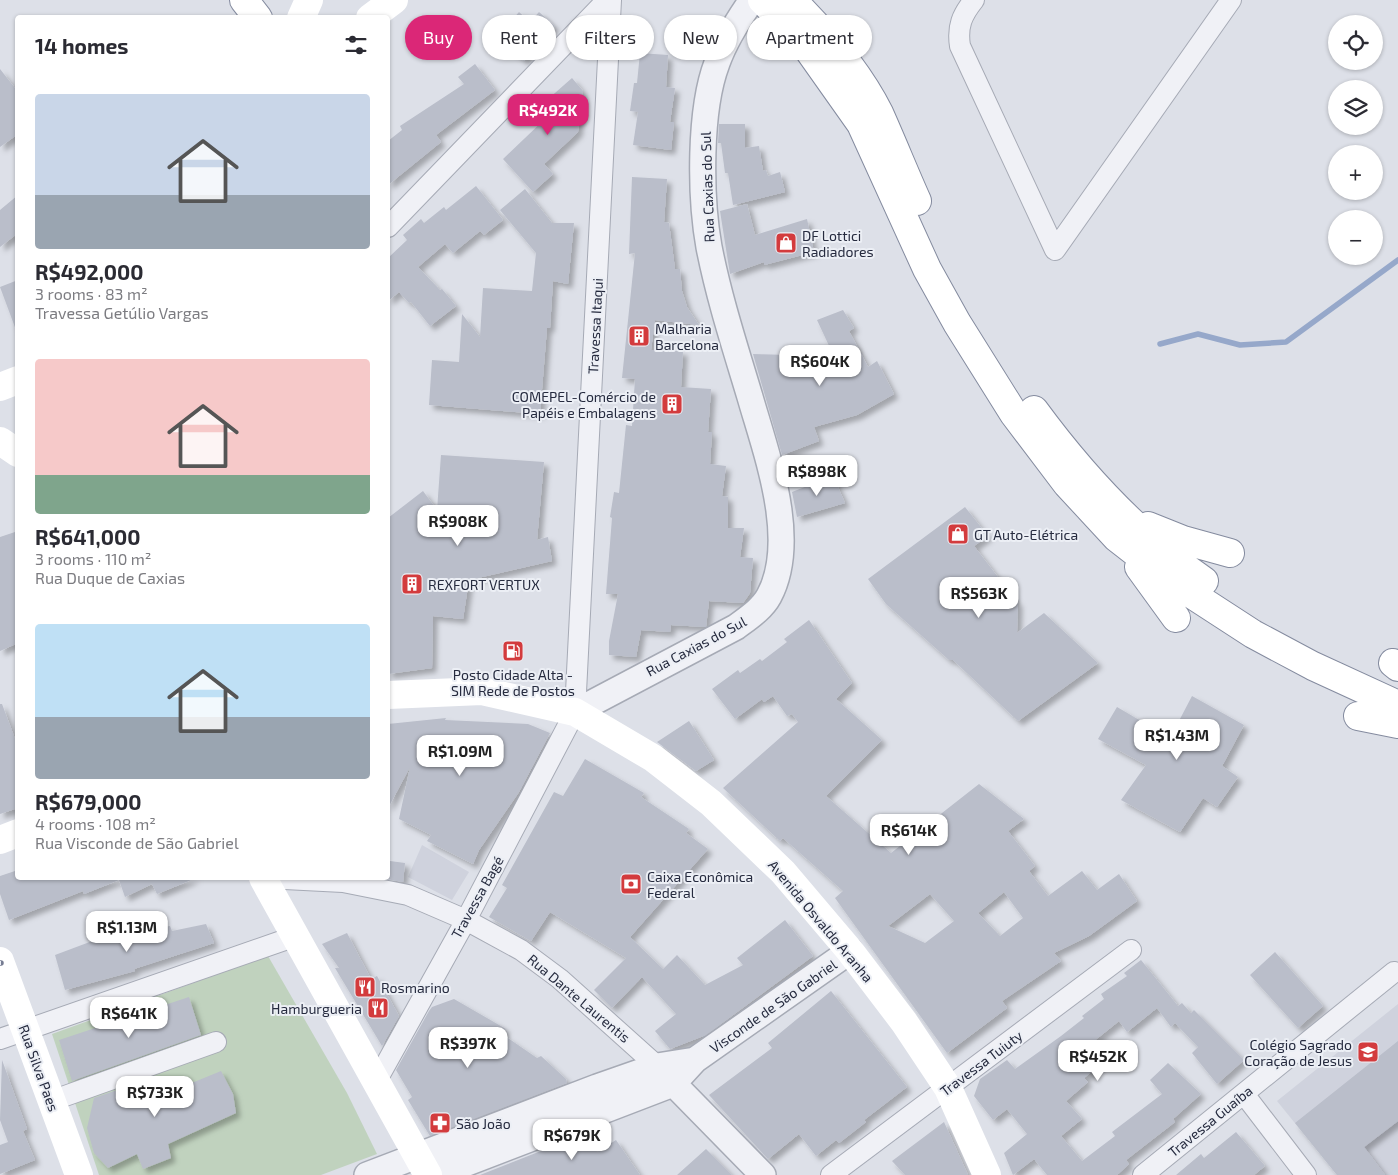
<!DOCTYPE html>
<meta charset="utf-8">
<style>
:root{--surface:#fff;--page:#f7f7f7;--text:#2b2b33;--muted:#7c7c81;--accent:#db2777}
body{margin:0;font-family:"Exo 2",sans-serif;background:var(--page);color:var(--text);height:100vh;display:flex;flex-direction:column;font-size:19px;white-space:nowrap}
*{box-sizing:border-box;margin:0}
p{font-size:16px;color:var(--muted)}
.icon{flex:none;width:28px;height:28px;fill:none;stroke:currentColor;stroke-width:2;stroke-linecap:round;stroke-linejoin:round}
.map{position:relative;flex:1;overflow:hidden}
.sheet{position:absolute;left:15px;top:15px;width:375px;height:865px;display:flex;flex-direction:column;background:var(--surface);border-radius:5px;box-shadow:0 1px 4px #0004}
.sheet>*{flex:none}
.hud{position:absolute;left:405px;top:15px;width:475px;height:45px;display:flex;gap:10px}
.fabs{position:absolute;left:1328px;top:15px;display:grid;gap:10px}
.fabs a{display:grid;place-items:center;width:55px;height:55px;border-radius:50%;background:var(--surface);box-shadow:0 1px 4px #0004;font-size:25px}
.price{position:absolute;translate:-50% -42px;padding:0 11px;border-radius:10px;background:#fff;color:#222;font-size:16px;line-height:32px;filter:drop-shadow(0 1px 2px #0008)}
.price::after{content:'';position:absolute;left:50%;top:30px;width:15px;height:11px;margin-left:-8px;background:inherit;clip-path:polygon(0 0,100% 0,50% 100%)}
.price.on{background:var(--accent);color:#fff}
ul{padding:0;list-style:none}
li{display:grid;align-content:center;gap:10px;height:265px;padding:0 20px}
li span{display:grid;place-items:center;height:155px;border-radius:5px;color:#555}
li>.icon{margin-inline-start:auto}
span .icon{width:90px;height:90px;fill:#fffc;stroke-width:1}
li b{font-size:21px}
h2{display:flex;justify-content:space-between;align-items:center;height:60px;padding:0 20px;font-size:21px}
.pill{padding:0 18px;border-radius:22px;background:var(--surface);box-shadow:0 1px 4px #0004;font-size:18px;line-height:45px}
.pill.on{background:var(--accent);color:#fff}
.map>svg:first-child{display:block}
.built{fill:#cfd2dd}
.green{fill:#c0d2be}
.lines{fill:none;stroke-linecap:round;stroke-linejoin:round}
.stream{stroke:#96a8ca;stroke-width:5.5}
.building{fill:#babeca;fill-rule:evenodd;filter:url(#shadow)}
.minor-casing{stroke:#a6aab5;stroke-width:22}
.tertiary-casing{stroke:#a6aab5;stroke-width:28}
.trunk-casing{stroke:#848b9f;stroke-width:30}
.minor{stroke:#f0f1f6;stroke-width:20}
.tertiary{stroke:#f0f1f6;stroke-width:25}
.secondary{stroke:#fff;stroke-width:28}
.trunk{stroke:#fff;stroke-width:28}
.rail-casing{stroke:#767c92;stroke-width:5.5}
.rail{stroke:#eceff5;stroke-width:4;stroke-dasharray:11;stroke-linecap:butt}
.labels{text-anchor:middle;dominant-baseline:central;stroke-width:4;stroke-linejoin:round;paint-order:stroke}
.street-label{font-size:14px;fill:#262b3f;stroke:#eceff5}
.poi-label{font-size:14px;fill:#262b3f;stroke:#eceff5;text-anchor:start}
</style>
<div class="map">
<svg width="1398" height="1175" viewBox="0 0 1398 1175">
<defs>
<filter id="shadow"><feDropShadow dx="4.5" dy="4.5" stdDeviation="2.5" flood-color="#0004"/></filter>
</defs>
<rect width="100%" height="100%" fill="#dde0e8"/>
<path class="built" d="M422,845L469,872L452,900L408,877Z
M1398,1004V1175H1337L1277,1101Z"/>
<path class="green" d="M268,956L347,1093L377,1154L321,1175H99L52,1034Z"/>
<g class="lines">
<path class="stream" d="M1160,344L1198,334L1240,345L1286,342L1398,260"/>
</g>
<path class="building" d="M519,12L530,22L539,12L555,26L524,61L497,37Z
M640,53L668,55L666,87L675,88L670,122H674L671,150L633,145L638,112L630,111L634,83H637Z
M475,64L495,90L436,135L441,142L388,185V141L402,130L400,126L464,84L458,77Z
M0,69L18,92V134L0,147Z
M572,78L583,91L578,132L544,164L553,174L533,192L503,159L547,117L539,107Z
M719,124H745V148L759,146L763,171L766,170L768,176L780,172L785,192L733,205L728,173H725L721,143H718Z
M632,177L667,179L664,222L669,223L675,269H680L682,291L687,307L699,325L655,320L651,350L683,351L681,387L711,389L708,432H712L710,464L726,466L722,496L728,497V528H744L740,557L753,558L750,593L743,603L709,601L706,627L671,625L670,632L641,630L636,657L609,655V641L618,594H606L612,518L610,517L614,492L619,493L626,425L632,426L635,379L622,378L635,253L629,254Z
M476,186L503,220L484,235L480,231L453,253L445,244L418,267L440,290L442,289L456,306L430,326L411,302L409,303L399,292L388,301V258L407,240L403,235L421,219L424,223L444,207L446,210Z
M525,189L552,223H574L568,284L553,281L550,328H547L540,414L429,405L432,360L459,362L462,314L480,337L483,288L532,291L536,253L500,210Z
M18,195V233L0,247V210Z
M747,204L755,235L807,219L814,252L764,265V262L730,274L720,211Z
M18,280V329L16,330L0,287Z
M843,310L854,328L849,331L868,367L877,361L894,394L857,415L814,427L819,441L782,455L753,354L789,355L794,373L831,357L829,351L831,350L817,320Z
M441,455L544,462L537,540L548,537L552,561L469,580L463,619L433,616L432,668L388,674V518L423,491L437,510Z
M833,476L845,503L797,517L792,492Z
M965,507L988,536L974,546L1018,603L1017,633L1044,613L1098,663L1018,721L953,660H949L886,604L868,579Z
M18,531V643L0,651V537Z
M809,620L852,683L836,699L882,740L826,796L891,853L979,784L1024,819L1008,831L1035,866L1029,871L1048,896L1082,871L1097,890L1119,874L1137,901L1089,936L1054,953L1061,961L1002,1001L1007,1008L947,1053L835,898L843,891L783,838L780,841L723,788L798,722L792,714L787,716L773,696L764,702L762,699L735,719L712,689L738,670L740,673L760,659L762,661L787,642L784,639ZM1004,892L1023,918L1000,936L978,913ZM930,894L954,921L925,943L888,926Z
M1192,696L1244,725L1222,766L1238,777L1217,807L1203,798L1180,832L1121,800L1146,765L1098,739L1117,707L1170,738Z
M0,704H2L18,747V808L0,814Z
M446,718L445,720L528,724L550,733L519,792L479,850L473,864L427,841L431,835L399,819L410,767L388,808V724Z
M689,721L714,760L696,771L657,742Z
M585,759L644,793L641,797L689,829L686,833L708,849L630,937L663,969L677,955L705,985L743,965L737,958L785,920L813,956L706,1035L670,1049L655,1031L676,1014L642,977L612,1008L594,990L626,958L550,912L531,941L489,917L507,888L502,885L554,792L563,796Z
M390,861L405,863L403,882L386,879Z
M18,870V878H196L157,894L152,884L125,897L119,880L84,894L83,891L9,920L0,894V876Z
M206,924L214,943L134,969L135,971L65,990L55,955L119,931L120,934L170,926L172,931Z
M347,933L371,979L377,976L399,1016L382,1046L335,968H339L322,944Z
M1275,952L1323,1006L1298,1028L1250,975Z
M1141,960L1178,1006L1182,1003L1191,1013L1194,1010L1244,1060L1217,1084L1192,1053L1198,1047L1175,1023L1171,1027L1157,1008L1127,1032L1119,1021L1094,1041L1108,1058L1084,1078L1088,1082L1066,1101L1082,1119L1061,1136L1082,1161L1115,1136L1112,1132L1162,1094L1150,1080L1168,1063L1201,1094L1173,1119L1175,1122L1126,1160L1129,1164L1117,1175H1047L1034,1159L1013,1175L1004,1153L1027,1134L1007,1109L993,1120L974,1096L980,1079L1007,1060L1015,1069L1061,1036L1084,1018L1082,1016L1104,999L1101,994L1127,976L1124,973Z
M831,991L907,1087L864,1120L866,1122L839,1143L836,1140L816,1156L799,1134L768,1159L709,1095L772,1048L768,1043Z
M189,997L201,1035L72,1081L59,1040Z
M454,999L506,1029L502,1034L537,1058L541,1056L566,1079L567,1083L430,1136L408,1100L412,1097L396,1070L429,1011L432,1007Z
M1398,1041V1121L1364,1147L1385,1175H1337L1295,1123Z
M2,1060L27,1129L23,1131L35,1160L0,1174V1145L8,1142L0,1120Z
M221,1071L233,1094L236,1113L168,1144L171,1158L143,1169L137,1154L108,1168L94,1153L87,1128L94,1098L158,1076L165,1094Z
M944,1122L968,1175H905L892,1161Z
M589,1132L597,1152L616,1140L640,1175H480Z
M1236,1132L1265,1166L1254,1175H1176L1201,1154L1204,1158Z
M706,1149L732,1175H677Z"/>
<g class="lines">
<g class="minor-casing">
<path id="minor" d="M974,0C962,15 957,26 960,46L1055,250L1231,0
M388,227L607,0
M265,878L343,882L408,895L466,920L521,950L560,979L657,1066
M0,1039L296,936
M377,1080L466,920L575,712L611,0
M1244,1094L1306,1175
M51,1101L216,1042
M831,1175L1131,950
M1143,1175L1394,972"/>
</g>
<g class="tertiary-casing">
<path id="tertiary" d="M575,712L736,627C748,618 762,609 769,596C799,540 766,453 750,397C735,347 719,298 709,247C700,197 699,110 717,63C725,40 738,20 752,0
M662,1072L763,1175
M367,1175L597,1087L657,1066L695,1060
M436,1175L673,1084L695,1060L850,951"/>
</g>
<g class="trunk-casing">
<path id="trunk" d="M244,0L258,18
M762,0L803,42L861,124L927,269L957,323L1014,414L1067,484L1117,538L1176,584L1253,634L1313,666L1398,705
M792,0C825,33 858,71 879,113C892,142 904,172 917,201
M1034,410C1081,474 1138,536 1204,581
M1148,526L1183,540L1230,553
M1139,567L1176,618
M1393,663L1398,667
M1358,716L1398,724"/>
</g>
<use href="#minor" class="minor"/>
<use href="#tertiary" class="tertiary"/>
<path class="secondary" d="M301,18L309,0
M370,18L394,0
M0,387L18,380
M0,441L18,453
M388,695L482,691L575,712L653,758L711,803L783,872L850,951L904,1022L948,1088L987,1175
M0,840L18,833
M263,878L428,1175
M0,961L79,1175"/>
<use href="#trunk" class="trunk"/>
<g class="rail-casing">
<path id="rail" d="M0,963H1"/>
</g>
<use href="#rail" class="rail"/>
</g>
<defs>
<g id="shop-square" transform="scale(1.125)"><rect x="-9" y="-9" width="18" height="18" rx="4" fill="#d33b3d" stroke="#eceff5"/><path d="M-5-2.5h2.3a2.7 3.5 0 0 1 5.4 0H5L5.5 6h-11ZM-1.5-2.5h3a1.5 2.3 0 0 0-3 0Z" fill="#fff"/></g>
<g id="building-square" transform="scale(1.125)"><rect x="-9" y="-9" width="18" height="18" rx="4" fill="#d33b3d" stroke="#eceff5"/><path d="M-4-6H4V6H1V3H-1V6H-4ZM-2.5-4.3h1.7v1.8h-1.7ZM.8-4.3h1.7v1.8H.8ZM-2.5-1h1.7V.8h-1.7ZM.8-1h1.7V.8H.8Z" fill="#fff"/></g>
<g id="fuel-square" transform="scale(1.125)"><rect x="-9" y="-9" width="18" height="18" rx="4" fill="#d33b3d" stroke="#eceff5"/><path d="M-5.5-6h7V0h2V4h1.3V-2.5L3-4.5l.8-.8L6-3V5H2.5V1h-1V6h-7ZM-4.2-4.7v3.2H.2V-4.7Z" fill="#fff"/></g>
<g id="bank-square" transform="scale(1.125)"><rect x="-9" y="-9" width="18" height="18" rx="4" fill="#d33b3d" stroke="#eceff5"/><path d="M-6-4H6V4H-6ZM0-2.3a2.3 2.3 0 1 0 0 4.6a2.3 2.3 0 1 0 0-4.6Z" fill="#fff"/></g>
<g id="restaurant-square" transform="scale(1.125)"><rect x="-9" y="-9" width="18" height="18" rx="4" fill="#d33b3d" stroke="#eceff5"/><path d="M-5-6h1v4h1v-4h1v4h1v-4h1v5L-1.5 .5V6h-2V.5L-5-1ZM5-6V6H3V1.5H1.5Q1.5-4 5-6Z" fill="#fff"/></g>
<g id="school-square" transform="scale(1.125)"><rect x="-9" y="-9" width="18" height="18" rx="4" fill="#d33b3d" stroke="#eceff5"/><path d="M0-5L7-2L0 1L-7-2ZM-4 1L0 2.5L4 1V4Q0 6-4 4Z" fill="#fff"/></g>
<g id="pharmacy-square" transform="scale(1.125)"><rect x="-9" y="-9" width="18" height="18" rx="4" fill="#d33b3d" stroke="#eceff5"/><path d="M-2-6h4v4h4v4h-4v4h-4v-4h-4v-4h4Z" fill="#fff"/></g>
</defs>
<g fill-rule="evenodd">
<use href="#shop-square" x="786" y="243"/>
<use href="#building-square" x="639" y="336"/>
<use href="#building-square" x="672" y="404"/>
<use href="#shop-square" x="958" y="534"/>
<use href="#building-square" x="412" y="584"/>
<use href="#fuel-square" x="513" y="651"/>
<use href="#bank-square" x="631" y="884"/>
<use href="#restaurant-square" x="365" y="987"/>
<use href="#restaurant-square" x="378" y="1008"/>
<use href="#school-square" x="1368" y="1052"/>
<use href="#pharmacy-square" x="440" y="1123"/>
</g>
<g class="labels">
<g class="street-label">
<text transform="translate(707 187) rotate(-92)">Rua Caxias do Sul</text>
<text transform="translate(595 326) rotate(-87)">Travessa Itaqui</text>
<text transform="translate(696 646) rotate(-28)">Rua Caxias do Sul</text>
<text transform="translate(477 897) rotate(-61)">Travessa Bagé</text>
<text transform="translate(821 921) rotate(50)">Avenida Osvaldo Aranha</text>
<text transform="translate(579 998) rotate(40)">Rua Dante Laurentis</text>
<text transform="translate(773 1006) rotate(-35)">Visconde de São Gabriel</text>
<text transform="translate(981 1063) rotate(-37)">Travessa Tuiuty</text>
<text transform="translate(39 1068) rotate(70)">Rua Silva Paes</text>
<text transform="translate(1210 1121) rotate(-39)">Travessa Guaíba</text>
</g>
<g class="poi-label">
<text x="802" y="235">DF Lottici<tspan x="802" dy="16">Radiadores</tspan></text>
<text x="655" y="328">Malharia<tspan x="655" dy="16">Barcelona</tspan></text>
<text x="656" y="396" text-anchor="end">COMEPEL-Comércio de<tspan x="656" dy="16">Papéis e Embalagens</tspan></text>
<text x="974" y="534">GT Auto-Elétrica</text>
<text x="428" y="584">REXFORT VERTUX</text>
<text x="513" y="674" text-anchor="middle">Posto Cidade Alta -<tspan x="513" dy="16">SIM Rede de Postos</tspan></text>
<text x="647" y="876">Caixa Econômica<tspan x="647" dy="16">Federal</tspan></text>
<text x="381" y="987">Rosmarino</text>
<text x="362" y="1008" text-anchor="end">Hamburgueria</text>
<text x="1352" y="1044" text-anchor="end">Colégio Sagrado<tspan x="1352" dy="16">Coração de Jesus</tspan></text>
<text x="456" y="1123">São João</text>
</g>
</g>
</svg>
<div class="fabs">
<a><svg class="icon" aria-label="locate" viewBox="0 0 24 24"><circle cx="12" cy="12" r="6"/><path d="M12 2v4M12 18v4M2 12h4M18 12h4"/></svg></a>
<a><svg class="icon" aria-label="layers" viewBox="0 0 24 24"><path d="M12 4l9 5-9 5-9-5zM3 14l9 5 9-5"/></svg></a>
<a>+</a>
<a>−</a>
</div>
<b class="price on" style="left:548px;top:136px">R$492K</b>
<b class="price" style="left:820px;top:387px">R$604K</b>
<b class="price" style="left:817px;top:497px">R$898K</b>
<b class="price" style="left:458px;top:547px">R$908K</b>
<b class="price" style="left:979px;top:619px">R$563K</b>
<b class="price" style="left:1177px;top:761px">R$1.43M</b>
<b class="price" style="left:460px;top:777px">R$1.09M</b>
<b class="price" style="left:909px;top:856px">R$614K</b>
<b class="price" style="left:127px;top:953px">R$1.13M</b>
<b class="price" style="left:129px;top:1039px">R$641K</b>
<b class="price" style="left:468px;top:1069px">R$397K</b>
<b class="price" style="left:1098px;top:1082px">R$452K</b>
<b class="price" style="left:155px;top:1118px">R$733K</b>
<b class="price" style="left:572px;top:1161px">R$679K</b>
<div class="hud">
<a class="pill on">Buy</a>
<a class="pill">Rent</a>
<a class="pill">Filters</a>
<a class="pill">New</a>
<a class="pill">Apartment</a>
</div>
<section class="sheet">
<h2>14 homes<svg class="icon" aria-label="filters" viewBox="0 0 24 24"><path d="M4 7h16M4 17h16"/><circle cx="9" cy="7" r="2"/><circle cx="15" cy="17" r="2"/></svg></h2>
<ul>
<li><span style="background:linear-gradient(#c9d6e8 65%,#9aa5b1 0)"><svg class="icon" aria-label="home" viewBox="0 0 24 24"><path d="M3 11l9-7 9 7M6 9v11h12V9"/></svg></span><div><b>R$492,000</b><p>3 rooms · 83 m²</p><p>Travessa Getúlio Vargas</p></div></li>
<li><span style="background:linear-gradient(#f6c9c9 75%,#7fa58c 0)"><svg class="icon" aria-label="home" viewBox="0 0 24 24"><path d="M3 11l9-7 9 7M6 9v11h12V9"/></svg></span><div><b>R$641,000</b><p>3 rooms · 110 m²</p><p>Rua Duque de Caxias</p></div></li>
<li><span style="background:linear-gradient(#bfe0f5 60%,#9aa5b1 0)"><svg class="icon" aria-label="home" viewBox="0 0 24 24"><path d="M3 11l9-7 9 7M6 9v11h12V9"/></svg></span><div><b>R$679,000</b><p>4 rooms · 108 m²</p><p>Rua Visconde de São Gabriel</p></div></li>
</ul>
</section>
</div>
